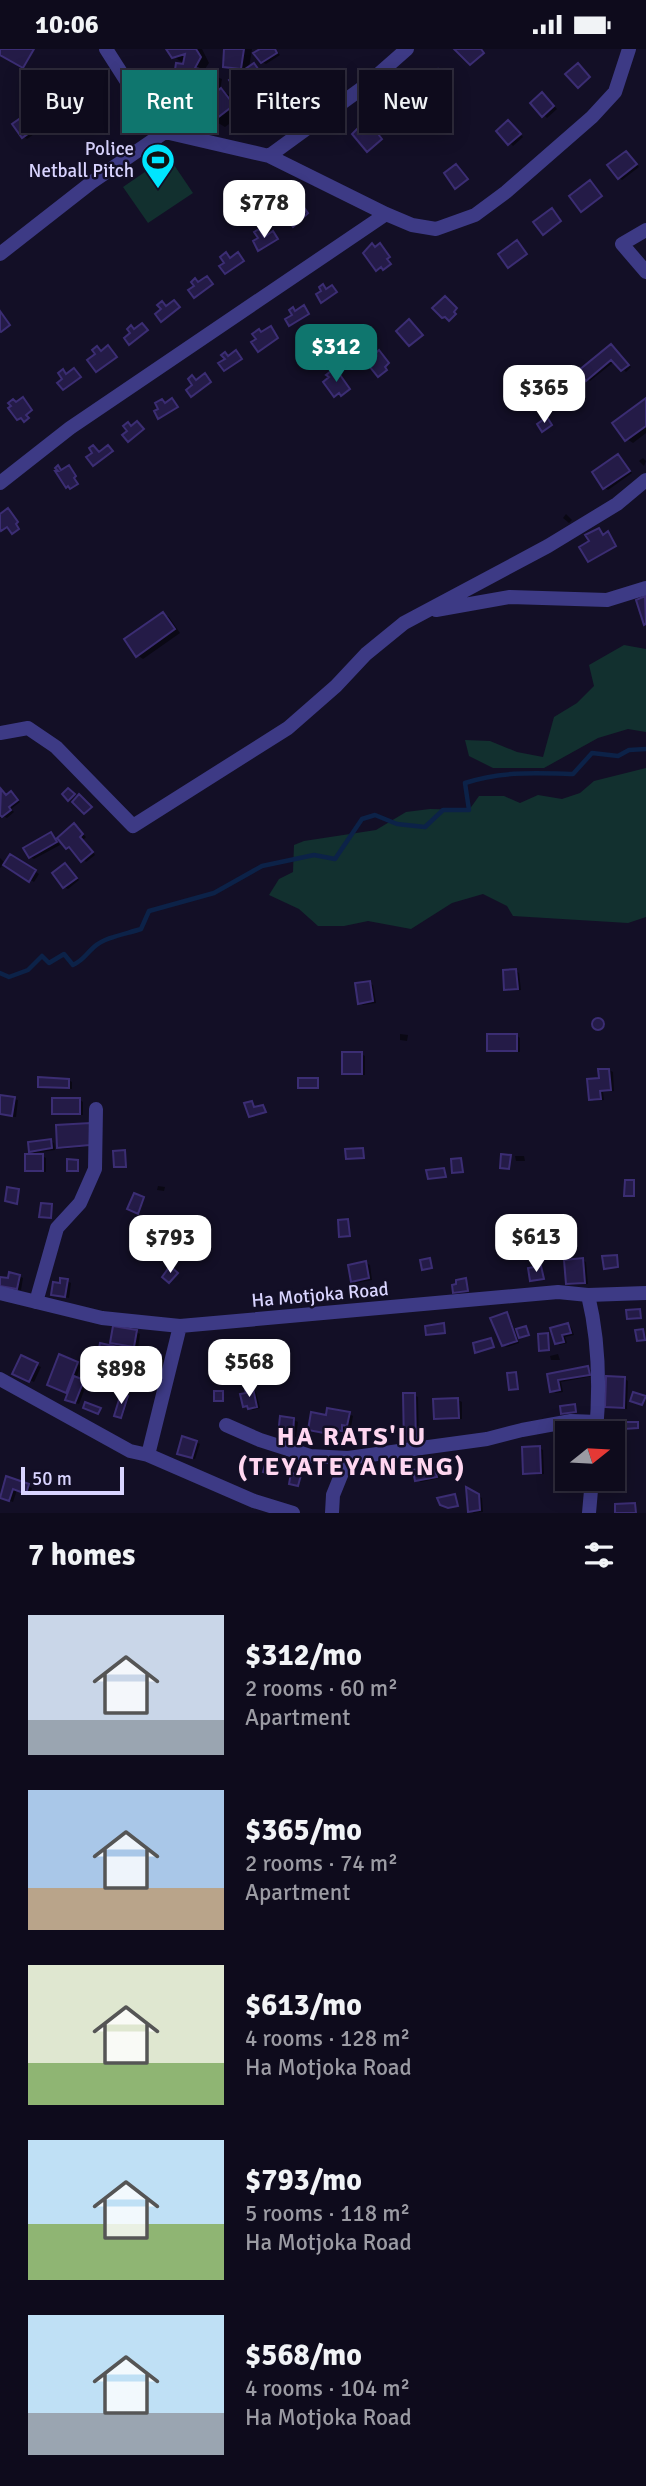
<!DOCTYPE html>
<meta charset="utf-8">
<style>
:root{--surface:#0e0b1c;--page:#1c1929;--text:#f1f3f6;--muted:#9b9ba3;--line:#2e2b3b;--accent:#0f766e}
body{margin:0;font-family:Signika,sans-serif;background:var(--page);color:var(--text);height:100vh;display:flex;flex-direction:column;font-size:26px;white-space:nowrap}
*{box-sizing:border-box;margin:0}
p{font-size:23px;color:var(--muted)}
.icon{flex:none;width:38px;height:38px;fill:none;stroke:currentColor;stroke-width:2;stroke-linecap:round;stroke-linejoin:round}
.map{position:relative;height:1464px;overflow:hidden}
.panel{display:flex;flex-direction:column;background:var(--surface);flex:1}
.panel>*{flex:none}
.banner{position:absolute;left:21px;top:21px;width:606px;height:63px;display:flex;gap:14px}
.needle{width:46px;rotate:72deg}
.tools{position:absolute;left:555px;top:1372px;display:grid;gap:14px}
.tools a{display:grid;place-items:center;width:70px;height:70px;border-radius:0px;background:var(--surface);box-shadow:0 4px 18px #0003,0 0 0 2px var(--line);font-size:35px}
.scale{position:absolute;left:21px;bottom:18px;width:103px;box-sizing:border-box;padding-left:7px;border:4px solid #d9d4ff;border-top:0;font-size:19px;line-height:24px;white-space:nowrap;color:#d9d4ff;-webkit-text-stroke:5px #130f26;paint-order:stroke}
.price{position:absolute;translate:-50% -60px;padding:0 16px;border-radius:14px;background:#fff;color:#222;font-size:23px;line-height:46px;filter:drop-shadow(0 2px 4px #0008)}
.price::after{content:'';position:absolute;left:50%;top:42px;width:21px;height:16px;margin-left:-10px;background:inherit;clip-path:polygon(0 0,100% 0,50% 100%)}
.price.on{background:var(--accent);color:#fff}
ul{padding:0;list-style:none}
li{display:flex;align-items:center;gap:21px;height:175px;padding:0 28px}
li span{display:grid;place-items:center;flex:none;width:196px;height:140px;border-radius:0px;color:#555}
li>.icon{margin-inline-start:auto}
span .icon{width:84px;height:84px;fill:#fffc;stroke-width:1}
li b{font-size:30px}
h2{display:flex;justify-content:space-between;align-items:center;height:84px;padding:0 28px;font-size:30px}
.chip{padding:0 24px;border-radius:0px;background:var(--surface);box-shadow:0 4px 18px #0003,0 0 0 2px var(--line);font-size:24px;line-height:63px}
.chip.on{background:var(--accent);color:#fff}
.status{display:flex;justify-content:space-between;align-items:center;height:49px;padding:0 35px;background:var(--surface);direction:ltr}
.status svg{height:19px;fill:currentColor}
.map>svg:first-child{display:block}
.green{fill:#12302f}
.shadow{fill:#0007}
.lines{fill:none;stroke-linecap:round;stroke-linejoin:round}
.stream{stroke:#0c2248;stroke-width:4.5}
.building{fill:#241b47;stroke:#3b2d73;stroke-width:2}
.minor{stroke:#3d3a85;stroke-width:14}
.labels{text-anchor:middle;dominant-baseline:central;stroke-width:5;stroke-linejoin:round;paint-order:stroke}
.poi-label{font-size:19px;fill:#d9d4ff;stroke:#130f26;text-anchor:end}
.street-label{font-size:19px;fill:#d9d4ff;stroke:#130f26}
.district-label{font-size:26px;font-weight:bold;letter-spacing:2px;fill:#ffd6f0;stroke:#130f26}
</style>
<div class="status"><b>10:06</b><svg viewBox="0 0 49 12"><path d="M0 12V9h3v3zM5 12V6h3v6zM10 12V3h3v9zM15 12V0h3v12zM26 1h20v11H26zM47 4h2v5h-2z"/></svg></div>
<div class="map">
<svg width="646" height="1464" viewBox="0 0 646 1464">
<rect width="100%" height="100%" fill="#130f26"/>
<path class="green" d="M168,107L193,144L148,174L123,138Z
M624,596L646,600V683L628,680L598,689L544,719H493L469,707L465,691L490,692L517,703L543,708L554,668L577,654L594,637L589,616Z
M646,719V868L628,874L513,867L507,857L483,845L452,854L411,880L368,872L344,877H318L299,860L269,846L279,830L293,823L294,796L304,792L376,781L406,763L430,760L469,761L479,747H504L520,754L538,746L562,750L580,744L594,732Z"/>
<path class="shadow" d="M168,0H202L209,14L203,23L222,30L220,41L234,48L245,63L225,78L213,71L218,44L183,38L175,33L185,12L182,13L174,8Z
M223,0H252L249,19L254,16L266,23L272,31L265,36L274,41L284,56L264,70L252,63L246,46L237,40L244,23L233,22L225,17L226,2Z
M264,0H276L280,6L266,15L262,13Z
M546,48L557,60L547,69L532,54Z
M42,56L54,71L27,90L24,88Z
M508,73L523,88L513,97L510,94Z
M626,104L639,118L622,131L619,129Z
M275,185L278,191L260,201L255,193Z
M239,206L244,213L226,224V215Z
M208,230L213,236L196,248L191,242Z
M144,277L148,282L130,295L132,285Z
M612,297L631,318L626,323L615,312L590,332L587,330Z
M551,329L555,331L561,343L536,356L532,354Z
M646,352V384L633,394L627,390Z
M110,398L113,404L94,416L99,405Z
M618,407L632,424L608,441L605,439Z
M643,409L646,412L644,417L639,412Z
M566,465L572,471L569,474L563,469Z
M163,565L169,568L180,584L143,610L137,606Z
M1,742L7,747L11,744L14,746L20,753L11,760L14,763L7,769L3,767L0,769Z
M74,777L86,788L83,791L95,806L86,813L73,799L67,798Z
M51,785L60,796L34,810L30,808Z
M10,807L39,825L34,833L4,815L0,819V809L6,815Z
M65,816L79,831L68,840L64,838Z
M516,922L519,924L521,941L509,942L506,940Z
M369,934L373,936L376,954L363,956L360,953Z
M595 975a5 5 0 1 1 10 0a5 5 0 1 1-10 0Z
M400,985L408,986L407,992L400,991Z
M516,986L520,989V1003H493L489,1001Z
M361,1005L365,1007V1026H348L344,1024Z
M609,1021L613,1023L614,1042L603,1043L604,1051L594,1052L591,1050Z
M68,1031L72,1033V1040L40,1037Z
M0,1047L18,1051L16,1068L0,1066Z
M80,1051L83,1053V1066H57L54,1064Z
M58,1077L94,1097L62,1100L59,1098Z
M50,1092L54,1094L55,1101L34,1104L31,1102Z
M42,1107L46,1109V1123H31L27,1121Z
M515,1107H524L525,1112H516Z
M158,1137L165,1138L164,1142L157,1141Z
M533,1201H540L541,1208L534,1207Z
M582,1211L586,1213L588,1235L571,1236L568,1234Z
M366,1214L370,1216L372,1231L356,1234L353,1232Z
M19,1227L23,1229L21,1241L0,1237V1230L9,1231Z
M67,1232L71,1234L69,1249L53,1245Z
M506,1265L510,1268L519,1294L507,1298L503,1296Z
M567,1276L571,1278L574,1286L565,1288L567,1294L560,1296L557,1294Z
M136,1283L140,1285L138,1299L112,1293Z
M117,1300L121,1302L118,1314L99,1308Z
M558,1305L560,1311H551L550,1307Z
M60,1308L81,1317L76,1329L87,1334L79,1355L71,1352L70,1344L53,1338Z
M160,1308L164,1310L163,1319L137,1315Z
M22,1309L41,1318L34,1333L14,1324Z
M588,1319L591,1321L593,1327L561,1333L563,1343L556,1344L552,1342L549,1326Z
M625,1330L628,1332L627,1360L611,1359L607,1357Z
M253,1341L256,1343L260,1359L253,1361L244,1357Z
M414,1346L418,1348L419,1397H410Z
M122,1347L129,1349L122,1369L116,1366Z
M458,1351L462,1353V1370L440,1371L436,1369Z
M349,1365L353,1367L351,1378L346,1377L345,1383L340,1382L339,1387L310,1380L327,1368Z
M294,1371L298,1373L296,1388L280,1385Z
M196,1393L200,1395L195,1410L182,1406Z
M539,1399L543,1401L544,1425L529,1426L525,1424Z
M434,1418L438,1420L440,1429L421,1433L417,1431Z
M7,1429L32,1439L30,1445L17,1441L13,1453L0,1448Z
M468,1441L482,1449L483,1463L474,1464L470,1461Z"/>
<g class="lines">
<path class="stream" d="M0,924L9,928L28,921L42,907L49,914L64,905L73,916C84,911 85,906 94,898C105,888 126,885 141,880L149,862L214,844L262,817L314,806L335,810L362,770L375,766L397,775L425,778L443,761H469L465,734C501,722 535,724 573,725L592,704L618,707L629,701L646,700"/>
</g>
<path class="building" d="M0,0H34L23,19L0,6Z
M166,0H196L201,8L195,19L214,23L212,41L173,34L176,14L183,15L185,5L172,9Z
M224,0H244L241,20L223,18Z
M260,0H275L277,4L261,14L253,4Z
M454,0H481L484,4L470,16Z
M254,14L261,24L236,41L229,31Z
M578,14L590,28L578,39L565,25Z
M438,20L450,33L446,36L449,39L442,44L440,41L436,45L421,27L428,21L431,26Z
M262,32L273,49L251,64L240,48Z
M221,39L234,56L212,73L200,56Z
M542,43L554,57L542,68L530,54Z
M403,49L415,62L402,74L386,57L393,50L397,55Z
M42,54L52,68L22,89L12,75Z
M508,71L521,85L508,96L496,82Z
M371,76L382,90L367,103L352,85L359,78L363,83Z
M626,102L637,115L618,130L607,116Z
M456,115L468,130L455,140L444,124Z
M590,131L602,147L581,163L569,147Z
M303,157L308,164L293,178L287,170L292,166L288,161L292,158L296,163Z
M552,159L561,172L543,186L533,173Z
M259,180L264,188L273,182L278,190L258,202L253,192L258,189L254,183Z
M517,191L527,205L508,219L498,205Z
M372,194L375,198L380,194L390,208L387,210L391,215L383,221L381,218L376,222L363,204Z
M226,203L230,209L238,203L244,212L225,225L219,217L224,214L220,208Z
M207,227L213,235L194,249L188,241L194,237L191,233L195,229L198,233Z
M323,235L326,240L332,236L337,243L321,254L316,245L321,242L319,238Z
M445,247L457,259L454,263L456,265L449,272L445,268L442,269L432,259Z
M174,251L180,258L161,273L155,265L161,260L157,256L162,252L166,257Z
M304,256L309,265L289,277L285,270L292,266L289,261L293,258L295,262Z
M0,262L10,276L1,283L0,282Z
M409,270L423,286L409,297L396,282Z
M142,274L148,281L129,296L124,289L130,284L127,280L131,276L134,280Z
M271,277L278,289L258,303L251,293L256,290L252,285L259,280L261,283Z
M611,295L629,316L621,322L611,311L586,332L578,322Z
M108,296L117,308L96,323L87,311L95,305L92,301L97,297L101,302Z
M236,301L242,310L224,322L218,314L225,310L221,306L225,303L228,307Z
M379,301L389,314L385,318L387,321L378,328L366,313Z
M74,319L81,328L63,341L57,334L62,330L58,324L63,320L66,325Z
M331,322L334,327L338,323L350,340L341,347L339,344L334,348L323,333L329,328L326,326Z
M205,324L211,333L191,348L186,341L192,336L188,330L192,326L196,331Z
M551,327L559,341L531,355L523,341Z
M23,348L32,361L26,366L29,369L24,373L21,369L17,371L8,359L11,357L8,354L13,350L16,353Z
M172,349L178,358L158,370L154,362L158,360L155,354L162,350L165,354Z
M646,349V377L625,392L612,374Z
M547,368L552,376L542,383L537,375Z
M137,372L144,380L128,393L122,386L127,382L123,377L128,373L131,377Z
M93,396L99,403L108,396L113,402L93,417L86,408L92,404L89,399Z
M618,405L630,422L603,440L592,423Z
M58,416L61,421L69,416L76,427L74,429L78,435L70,440L68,437L66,439L55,422H58L55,419Z
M8,459L18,473L16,475L19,480L12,485L7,478L1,482L0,480V465Z
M599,479L603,486L608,482L616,497L588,513L579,498L589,492L585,486Z
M645,547L646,575L644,576L636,551Z
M163,563L175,580L136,608L124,590Z
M68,739L75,745L68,752L62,745Z
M1,740L6,746L11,742L18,751L9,758L11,761L2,768L0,766Z
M79,745L92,758L84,765L72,753Z
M74,774L83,785L80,788L93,803L81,813L69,798L66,800L57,789Z
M51,783L57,793L29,809L23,799Z
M10,805L36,821L29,833L3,816Z
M65,814L77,829L63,839L52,824Z
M516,920L518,940L504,941L503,921Z
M370,932L373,952L358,955L355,934Z
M592 975a6 6 0 1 1 12 0a6 6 0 1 1-12 0Z
M487,985H517V1002H487Z
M342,1003H362V1025H342Z
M598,1020H609L611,1041L600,1042L601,1050L589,1051L587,1030L599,1029Z
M38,1028L69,1030V1039L38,1038Z
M298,1029H318V1039H298Z
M0,1046L15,1048L12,1067L0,1065Z
M52,1049H80V1065H52Z
M252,1052L254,1058L263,1056L266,1063L249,1068L244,1054Z
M90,1074V1096L57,1099L56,1076Z
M51,1090L52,1099L29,1103L28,1093Z
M363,1099L364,1109L346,1110L345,1100Z
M125,1101L126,1118H114L113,1102Z
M25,1105H43V1122H25Z
M501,1105L511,1106L509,1120L500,1119Z
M461,1109L463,1123L452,1124L451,1110Z
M67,1110L78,1111V1122H67Z
M444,1119L446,1128L428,1130L426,1121Z
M625,1131H634V1147H624Z
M7,1138L19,1140L17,1155L5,1152Z
M134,1144L144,1148L138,1165L127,1160Z
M41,1154L52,1155L51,1169L39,1168Z
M348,1170L350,1187L339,1188L338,1171Z
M617,1206L618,1218L604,1220L602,1207Z
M430,1209L432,1219L422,1221L420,1211Z
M583,1209L585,1234L566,1235L564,1211Z
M366,1212L369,1229L351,1233L348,1216Z
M170,1217L178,1224L169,1234L162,1228Z
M541,1217L544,1230L530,1232L528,1219Z
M9,1223L20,1226L17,1240L0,1237V1228L8,1229Z
M60,1229L68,1230L65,1248L51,1246L53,1233L60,1234Z
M466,1229L468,1242L453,1244L452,1236L456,1235V1231Z
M640,1260L641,1269L627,1270L626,1261Z
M507,1263L517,1292L502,1297L490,1269Z
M444,1274L445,1284L426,1286L425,1277Z
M568,1274L571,1284L562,1286L564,1293L555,1295L550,1279Z
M113,1277L137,1281L134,1298L110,1294Z
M526,1277L529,1286L519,1289L516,1280Z
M643,1280L645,1291L637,1292L635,1281Z
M548,1284L549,1301L539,1302L538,1285Z
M491,1289L494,1298L475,1304L473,1294Z
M100,1294L118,1298L115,1313L97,1309Z
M136,1304L161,1306L160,1318L135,1316Z
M59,1305L78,1313L66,1344L47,1336Z
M21,1306L38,1314L29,1333L12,1325Z
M588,1317L590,1326L558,1331L560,1341L550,1343L547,1325Z
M516,1323L518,1340L509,1341L507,1324Z
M74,1327L84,1331L75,1354L65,1351Z
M606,1327L625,1328L624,1359L605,1358Z
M253,1339L257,1358L248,1360L247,1357L243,1358L240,1345L246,1344L245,1341Z
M214,1342H223V1352H214Z
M633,1343L646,1347L642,1356L630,1352Z
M121,1344L128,1347L121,1369L114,1367Z
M403,1344H415L416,1395L404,1396Z
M458,1349L459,1369L434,1370L433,1350Z
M85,1353L101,1359L98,1365L83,1359Z
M575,1355L576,1363L561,1365L560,1357Z
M327,1359L350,1363L347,1377L342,1376V1382L336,1381L335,1386L308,1381L311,1363L326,1366Z
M280,1367L294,1369L293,1387L278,1386Z
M624,1373H638V1379L624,1380Z
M182,1387L197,1392L192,1409L177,1405Z
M540,1397L541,1424L523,1425L522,1398Z
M267,1408L279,1411L276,1426L263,1423Z
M434,1416L437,1428L415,1432L413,1421Z
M291,1424L301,1426L298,1437L289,1435Z
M6,1427L29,1435L26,1445L13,1440L9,1452L0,1449Z
M466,1438L479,1445L480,1461L468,1463Z
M455,1445L458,1457L448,1459L440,1456L437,1449Z
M635,1454L636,1464H615V1455Z"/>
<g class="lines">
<path class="minor" d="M106,0L143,58L165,83L269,107L386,165L412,176L436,180L475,166L506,143L592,68L615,43L629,0
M269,107L365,37L407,0
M646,181L622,195L646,223
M0,205L92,133L165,83
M0,434L70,379L386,165
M436,561L510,548L607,551L646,539
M0,684L28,679L56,698L133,777L288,679L336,637L366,605L404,574L548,497L617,455L646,431
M0,1244L102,1269L180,1277L558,1243L588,1246L646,1244
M588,1246C599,1291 600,1338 596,1384
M36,1253L57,1179L80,1154L95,1120L96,1060
M0,1330L130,1402L148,1406L254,1452L293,1464
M226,1376L260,1391L310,1407L348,1409L487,1390L522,1381L571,1372L597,1373
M148,1406L180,1277
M332,1464L333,1446L348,1409
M589,1464L592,1430"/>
</g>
<defs>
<g id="stadium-pin" transform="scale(1.75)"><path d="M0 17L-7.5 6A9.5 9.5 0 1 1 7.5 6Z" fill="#00e5ff" stroke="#130f26"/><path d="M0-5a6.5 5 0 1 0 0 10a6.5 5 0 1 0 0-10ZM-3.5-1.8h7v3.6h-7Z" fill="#111"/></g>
</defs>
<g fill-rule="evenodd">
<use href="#stadium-pin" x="158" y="111"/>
</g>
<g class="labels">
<g class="poi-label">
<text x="134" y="100">Police<tspan x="134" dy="22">Netball Pitch</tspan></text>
</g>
<g class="street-label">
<text transform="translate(320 1246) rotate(-5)">Ha Motjoka Road</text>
</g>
<g class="district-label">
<text x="352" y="1388">HA RATS'IU<tspan x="352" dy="30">(TEYATEYANENG)</tspan></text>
</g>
</g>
</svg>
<div class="tools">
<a><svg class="needle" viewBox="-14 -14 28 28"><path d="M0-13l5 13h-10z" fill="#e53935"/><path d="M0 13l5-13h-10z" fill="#9b9ba3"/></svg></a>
</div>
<div class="scale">50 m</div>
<b class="price" style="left:264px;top:191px">$778</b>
<b class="price on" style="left:336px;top:335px">$312</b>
<b class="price" style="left:544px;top:376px">$365</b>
<b class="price" style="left:536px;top:1225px">$613</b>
<b class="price" style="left:170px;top:1226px">$793</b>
<b class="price" style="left:249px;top:1350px">$568</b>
<b class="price" style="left:121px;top:1357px">$898</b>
<div class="banner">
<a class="chip">Buy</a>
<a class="chip on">Rent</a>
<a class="chip">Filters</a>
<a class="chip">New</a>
</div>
</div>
<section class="panel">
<h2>7 homes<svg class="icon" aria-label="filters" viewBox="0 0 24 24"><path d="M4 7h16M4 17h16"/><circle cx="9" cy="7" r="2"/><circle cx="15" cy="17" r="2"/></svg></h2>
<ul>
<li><span style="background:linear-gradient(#c9d6e8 75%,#9aa5b1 0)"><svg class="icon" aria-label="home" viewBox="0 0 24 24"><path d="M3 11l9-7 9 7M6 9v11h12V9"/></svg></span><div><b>$312/mo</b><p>2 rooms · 60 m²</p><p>Apartment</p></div></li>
<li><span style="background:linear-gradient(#a9c7e8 70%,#b9a48a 0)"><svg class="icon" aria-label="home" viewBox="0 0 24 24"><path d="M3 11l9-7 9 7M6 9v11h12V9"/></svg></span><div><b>$365/mo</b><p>2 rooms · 74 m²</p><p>Apartment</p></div></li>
<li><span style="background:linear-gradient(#dfe7d0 70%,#8fb573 0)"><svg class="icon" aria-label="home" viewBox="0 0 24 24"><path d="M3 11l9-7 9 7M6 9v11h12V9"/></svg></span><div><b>$613/mo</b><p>4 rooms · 128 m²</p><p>Ha Motjoka Road</p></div></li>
<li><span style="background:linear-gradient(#bfe0f5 60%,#8fb573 0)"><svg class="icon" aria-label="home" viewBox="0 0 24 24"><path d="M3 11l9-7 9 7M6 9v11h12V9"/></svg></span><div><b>$793/mo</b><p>5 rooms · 118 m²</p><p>Ha Motjoka Road</p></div></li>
<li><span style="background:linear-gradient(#bfe0f5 70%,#9aa5b1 0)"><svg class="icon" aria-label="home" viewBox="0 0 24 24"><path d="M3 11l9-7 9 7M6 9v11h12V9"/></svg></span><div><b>$568/mo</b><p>4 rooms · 104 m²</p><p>Ha Motjoka Road</p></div></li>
</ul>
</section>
